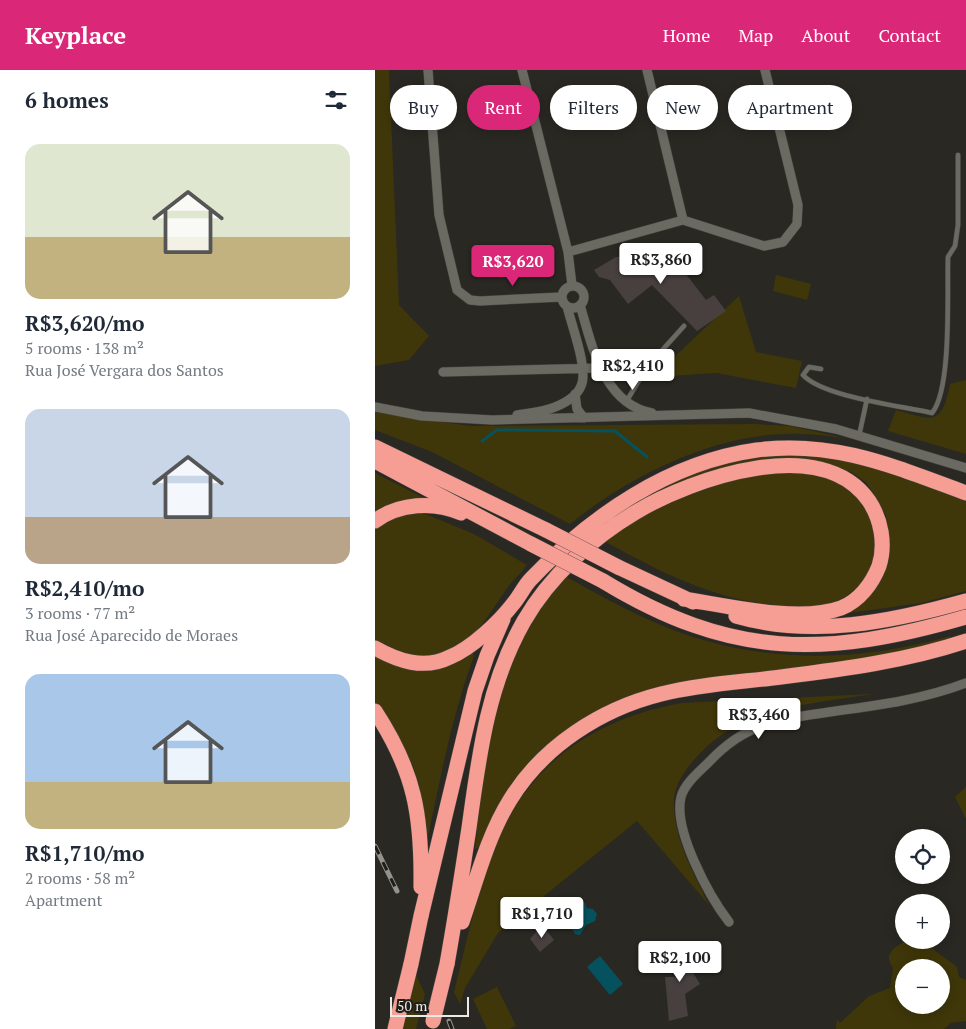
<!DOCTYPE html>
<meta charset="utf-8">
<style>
:root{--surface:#fff;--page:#f6f6f7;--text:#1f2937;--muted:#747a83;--accent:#db2777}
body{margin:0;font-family:"PT Serif",serif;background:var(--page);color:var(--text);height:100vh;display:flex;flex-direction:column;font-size:19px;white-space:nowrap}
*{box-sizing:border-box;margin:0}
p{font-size:16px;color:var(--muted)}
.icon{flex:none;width:28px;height:28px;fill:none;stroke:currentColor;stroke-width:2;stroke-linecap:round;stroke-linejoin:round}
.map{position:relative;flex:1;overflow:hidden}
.sheet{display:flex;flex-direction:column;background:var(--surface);width:375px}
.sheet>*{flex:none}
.hud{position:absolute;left:15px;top:15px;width:475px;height:45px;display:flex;gap:10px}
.tools{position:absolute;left:520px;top:759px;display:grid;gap:10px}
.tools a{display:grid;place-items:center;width:55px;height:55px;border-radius:50%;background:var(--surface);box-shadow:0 2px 12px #0003;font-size:25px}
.scale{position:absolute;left:15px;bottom:12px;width:79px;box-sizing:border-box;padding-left:5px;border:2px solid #ebeae6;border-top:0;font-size:14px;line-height:18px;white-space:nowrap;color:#ebeae6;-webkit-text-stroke:4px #1f1e18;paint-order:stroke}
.price{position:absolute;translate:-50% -42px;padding:0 11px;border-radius:5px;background:#fff;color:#222;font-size:16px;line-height:32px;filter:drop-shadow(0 1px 2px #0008)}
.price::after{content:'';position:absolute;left:50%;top:30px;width:15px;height:11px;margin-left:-8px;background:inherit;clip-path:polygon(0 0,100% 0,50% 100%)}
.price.active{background:var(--accent);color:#fff}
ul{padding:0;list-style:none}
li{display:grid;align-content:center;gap:10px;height:265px;padding:0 25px}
li span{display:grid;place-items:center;height:155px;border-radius:15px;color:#555}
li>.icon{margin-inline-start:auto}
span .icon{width:90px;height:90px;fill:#fffc;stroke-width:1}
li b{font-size:21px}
h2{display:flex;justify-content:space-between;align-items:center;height:60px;padding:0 25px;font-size:21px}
.tag{padding:0 18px;border-radius:22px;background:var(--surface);box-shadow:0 2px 12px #0003;font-size:18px;line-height:45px}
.tag.active{background:var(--accent);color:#fff}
header{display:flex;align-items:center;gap:30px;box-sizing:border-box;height:70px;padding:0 25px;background:var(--accent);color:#fff}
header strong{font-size:24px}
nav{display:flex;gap:28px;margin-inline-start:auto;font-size:18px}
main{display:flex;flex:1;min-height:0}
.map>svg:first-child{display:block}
.green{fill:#3f3709;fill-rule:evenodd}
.water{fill:#05525e}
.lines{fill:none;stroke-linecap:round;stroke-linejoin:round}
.stream{stroke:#05525e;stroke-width:3}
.building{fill:#48403f}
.lane-casing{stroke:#454540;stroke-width:5.5}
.street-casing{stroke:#454540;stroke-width:10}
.highway-casing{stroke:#454540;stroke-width:16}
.lane{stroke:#6b6a62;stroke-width:4.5}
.street{stroke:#6b6a62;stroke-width:9}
.highway{stroke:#f69d94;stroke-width:15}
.rail-casing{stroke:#93928d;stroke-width:5}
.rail{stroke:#1f1e18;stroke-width:3;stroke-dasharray:9;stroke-linecap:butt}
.highway-bridge-casing{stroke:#454540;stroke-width:16;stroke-linecap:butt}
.highway-bridge{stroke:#f69d94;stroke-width:15}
</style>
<header>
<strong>Keyplace</strong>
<nav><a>Home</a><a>Map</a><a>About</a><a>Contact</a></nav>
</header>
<main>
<section class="sheet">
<h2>6 homes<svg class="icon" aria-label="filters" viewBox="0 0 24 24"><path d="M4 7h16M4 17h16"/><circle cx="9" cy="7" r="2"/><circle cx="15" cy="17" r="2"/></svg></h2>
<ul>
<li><span style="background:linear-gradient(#dfe7d0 60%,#c2b280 0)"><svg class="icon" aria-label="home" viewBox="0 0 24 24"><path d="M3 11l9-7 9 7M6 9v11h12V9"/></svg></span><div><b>R$3,620/mo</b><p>5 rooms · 138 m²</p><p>Rua José Vergara dos Santos</p></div></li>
<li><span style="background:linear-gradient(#c9d6e8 70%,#b9a48a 0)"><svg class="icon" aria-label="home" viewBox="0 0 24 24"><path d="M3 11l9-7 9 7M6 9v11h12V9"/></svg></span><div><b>R$2,410/mo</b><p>3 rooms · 77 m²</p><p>Rua José Aparecido de Moraes</p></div></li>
<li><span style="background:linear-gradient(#a9c7e8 70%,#c2b280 0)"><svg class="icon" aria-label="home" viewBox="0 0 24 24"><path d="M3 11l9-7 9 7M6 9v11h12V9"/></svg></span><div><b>R$1,710/mo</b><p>2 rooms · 58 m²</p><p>Apartment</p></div></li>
</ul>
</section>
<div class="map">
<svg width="591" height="959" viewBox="0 0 591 959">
<rect width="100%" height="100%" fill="#292822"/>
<path class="green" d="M0,0H14L24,235L54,266L34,290L0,296Z
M401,205L436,214L432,230L398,221Z
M364,226L381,282L427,291L421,318L341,303L278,307Z
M591,310V384L513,361L521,340C557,350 567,357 575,314Z
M0,342L95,356L380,354L415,356L474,369C454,366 434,363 413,364C337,365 253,407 195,454L57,382L0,360Z
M407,382L471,388L591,428V521L546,533L467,544L485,534L513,467L511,446L492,413L476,402L438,391L416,390L216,458L273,422L347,393Z
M409,401C434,405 464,405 483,425C517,459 501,521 454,534C441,538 426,536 413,536C345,533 287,503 229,471C283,429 342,410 409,401Z
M0,403L53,430L0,442Z
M43,441L99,464L152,495C146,503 138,510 132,518C120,536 107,558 90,572C63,594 26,586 0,570V458L22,444Z
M188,505C222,524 256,543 293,558C384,594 482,593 575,566V569L509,587L296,616L181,670L105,777L100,779L107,710L128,609L155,549Z
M98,582L99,586C77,646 65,709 52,772L46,727L38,695L0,632V583C39,595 62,609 98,582Z
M498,624C433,635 364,636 318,691C306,705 297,720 299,739C301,773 320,806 334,835L262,751L123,863L90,918L85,934L79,922C91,875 101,825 119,780C152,694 217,650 306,633Z
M591,717V749L580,727Z
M532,870H545L577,893L582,897L584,907L591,910V951L576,953L569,959H461L462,949L465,953L494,926L515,918L518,899L514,890V885L519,878ZM529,898H566V935H529Z
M40,903L50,924L41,959H27Z
M122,917L141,956L134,959H112L98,929Z"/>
<path class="water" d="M199,833H210L212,838L218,839L222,844L220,851L211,855L205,865L200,864L193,852L189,853L186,848L187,842L196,838Z
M225,886L248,914L235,925L212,897Z"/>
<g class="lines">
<path class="stream" d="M107,371L122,360L240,361L272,387"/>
</g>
<path class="building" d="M290,177L331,230L339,225L351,241L322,261L277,215L253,234L235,210L224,207L219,200L241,187L263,186L272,182L275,184Z
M167,855L179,870L165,882L155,869Z
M307,875L325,896L317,901L325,914L310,924L313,946L294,951L290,907H307L291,892Z"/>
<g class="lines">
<g class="lane-casing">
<path id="lane" d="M446,299L434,297L428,305C448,327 527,336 557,343C577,319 572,221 573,187L580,176L583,155V85
M251,332L272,297L309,256
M484,366L492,329"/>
</g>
<g class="street-casing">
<path id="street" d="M53,0L64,145L82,220L95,230L105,231L186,227
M147,0L193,182L197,215
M272,0L308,150
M193,182L308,150L389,176L408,172L422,154L423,135L390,0
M187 227a11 11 0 1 1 22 0a11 11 0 1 1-22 0Z
M205,235C217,275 228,334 277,343
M68,302L225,298
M200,324L202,339L209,348
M0,337L47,346L117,350L374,343L461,359L591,398
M142,345C154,343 168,342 180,337C190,333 202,326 206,316C214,300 196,254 192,236
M354,852C334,826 298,760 306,727C310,713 324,702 334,692C349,676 366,663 387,656C411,647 436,645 461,641C506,635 549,629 591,613"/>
</g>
<g class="highway-casing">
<path id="highway" d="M0,377L171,460
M0,391L156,474
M0,451C24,433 59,431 86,443
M243,497L318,532
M228,511C356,589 450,588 591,547
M361,546C437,568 516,552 591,531
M0,578C23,591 49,600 75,587C97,578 124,552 138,534C145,526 149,516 156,509C216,446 294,392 382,380C460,370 520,397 591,423
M0,641C40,702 47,746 46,817
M46,846L100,621L112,586L128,549
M87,852C101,812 112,767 135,730C168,676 226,639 286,624C325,614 367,612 406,607C469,599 531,591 591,571
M72,894C80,849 87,804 94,758C104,686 112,616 149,551C175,506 217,468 261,442C318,408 447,363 494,431C506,449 511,474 504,496C497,514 484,531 466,538C425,553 352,536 309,529
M20,959L36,894"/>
</g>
<use href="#lane" class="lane"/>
<use href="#street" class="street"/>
<use href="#highway" class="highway"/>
<g class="rail-casing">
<path id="rail" d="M0,776L22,821
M74,951L77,959"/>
</g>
<use href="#rail" class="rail"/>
<g class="highway-bridge-casing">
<path id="highway-bridge" d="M171,460L243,497
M156,474L228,511
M36,894L46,846
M58,951L72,894"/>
</g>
<use href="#highway-bridge" class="highway-bridge"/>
</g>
</svg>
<div class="tools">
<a><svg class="icon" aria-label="locate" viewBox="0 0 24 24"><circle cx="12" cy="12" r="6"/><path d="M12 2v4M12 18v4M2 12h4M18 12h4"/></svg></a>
<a>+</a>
<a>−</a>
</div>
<div class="scale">50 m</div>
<b class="price" style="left:286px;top:215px">R$3,860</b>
<b class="price active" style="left:138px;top:217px">R$3,620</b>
<b class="price" style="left:258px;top:321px">R$2,410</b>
<b class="price" style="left:384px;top:670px">R$3,460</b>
<b class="price" style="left:167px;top:869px">R$1,710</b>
<b class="price" style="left:305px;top:913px">R$2,100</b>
<div class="hud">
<a class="tag">Buy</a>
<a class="tag active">Rent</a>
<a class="tag">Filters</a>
<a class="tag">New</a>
<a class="tag">Apartment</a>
</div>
</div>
</main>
